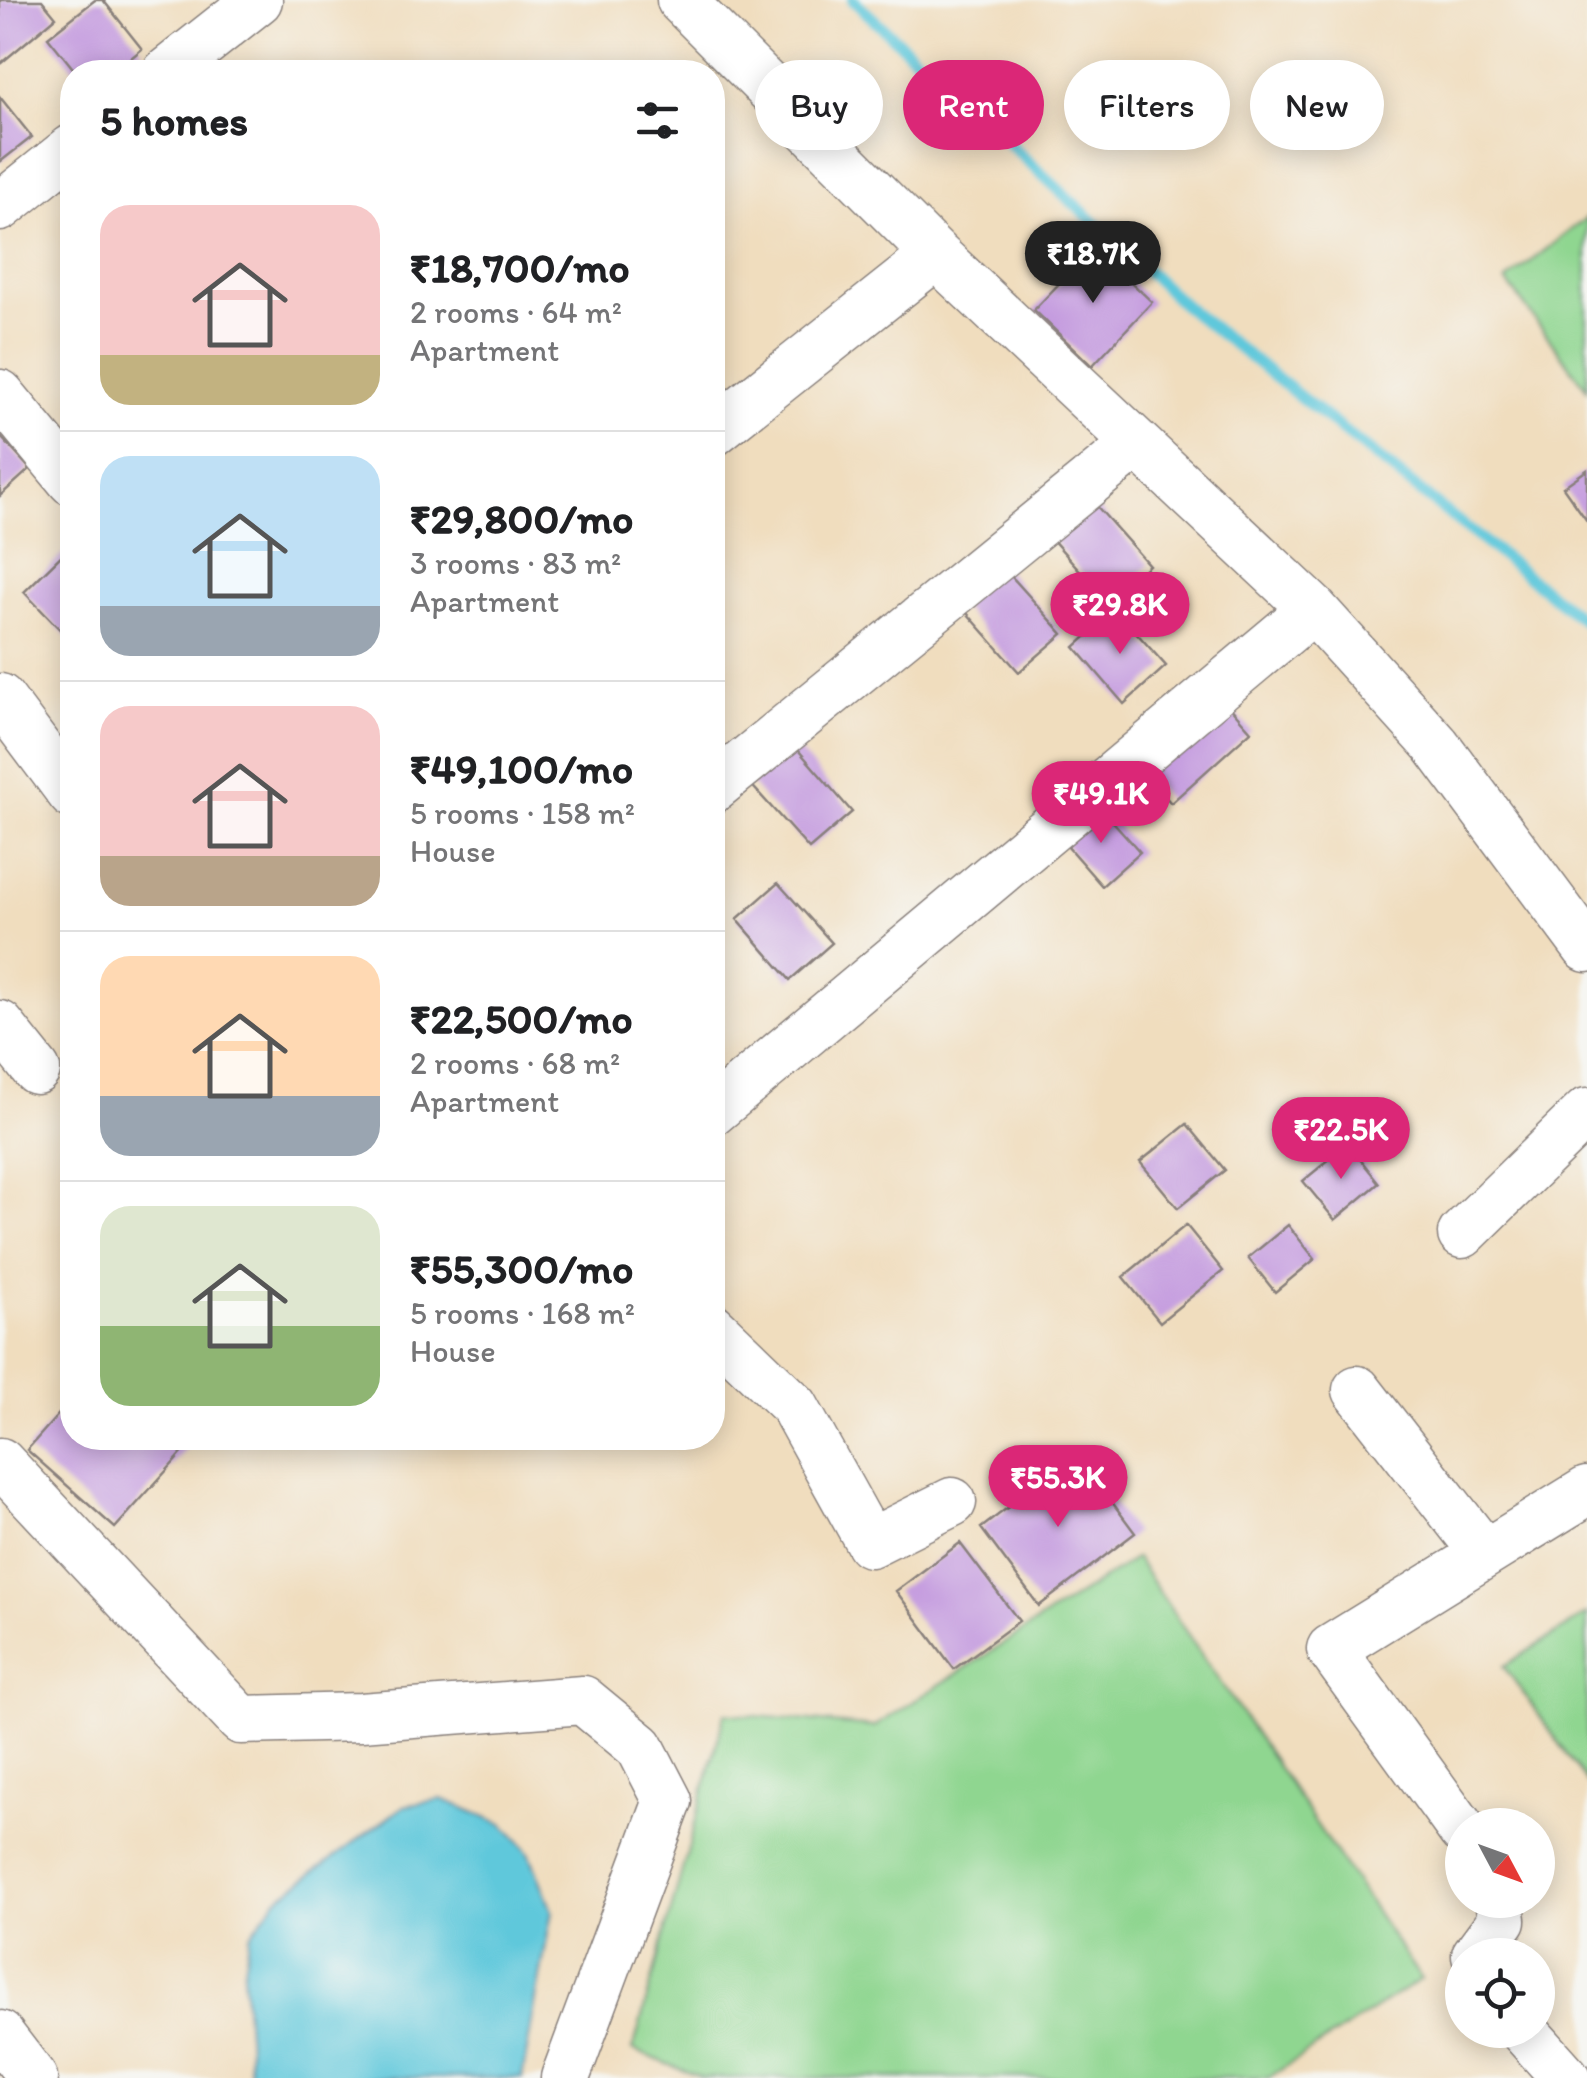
<!DOCTYPE html>
<meta charset="utf-8">
<style>
:root{--surface:#fff;--page:#f2f2f2;--text:#202124;--muted:#757577;--line:#e0e0e0;--accent:#db2777}
body{margin:0;font-family:Itim,sans-serif;background:var(--page);color:var(--text);height:100vh;display:flex;flex-direction:column;font-size:38px;white-space:nowrap}
*{box-sizing:border-box;margin:0}
p{font-size:32px;color:var(--muted)}
.icon{flex:none;width:55px;height:55px;fill:none;stroke:currentColor;stroke-width:2;stroke-linecap:round;stroke-linejoin:round}
.map{position:relative;flex:1;overflow:hidden}
.sheet{position:absolute;left:60px;top:60px;width:665px;height:1390px;display:flex;flex-direction:column;background:var(--surface);border-radius:40px;box-shadow:0 5px 25px #0003}
.sheet>*{flex:none}
.banner{position:absolute;left:755px;top:60px;width:680px;height:90px;display:flex;gap:20px}
.needle{width:65px;rotate:131deg}
.tools{position:absolute;left:1445px;top:1808px;display:grid;gap:20px}
.tools a{display:grid;place-items:center;width:110px;height:110px;border-radius:50%;background:var(--surface);box-shadow:0 5px 25px #0003;font-size:50px}
.price{position:absolute;translate:-50% -85px;padding:0 22px;border-radius:35px;background:var(--accent);color:#fff;font-size:32px;line-height:65px;filter:drop-shadow(0 2px 5px #0008)}
.price::after{content:'';position:absolute;left:50%;top:60px;width:30px;height:22px;margin-left:-15px;background:inherit;clip-path:polygon(0 0,100% 0,50% 100%)}
.price.selected{background:#222;color:#fff}
ul{padding:0;list-style:none}
li{display:flex;align-items:center;gap:30px;height:250px;padding:0 40px}
li+li{border-top:2px solid var(--line)}
li span{display:grid;place-items:center;flex:none;width:280px;height:200px;border-radius:30px;color:#555}
li>.icon{margin-inline-start:auto}
span .icon{width:120px;height:120px;fill:#fffc;stroke-width:1}
li b{font-size:42px}
h2{display:flex;justify-content:space-between;align-items:center;height:120px;padding:0 40px;font-size:42px}
.tag{padding:0 35px;border-radius:45px;background:var(--surface);box-shadow:0 5px 25px #0003;font-size:35px;line-height:90px}
.tag.selected{background:var(--accent);color:#fff}
.map>svg:first-child{display:block}
.green{fill:#8fd690;stroke:#587c66;stroke-width:2.5}
.water{fill:#5fc8db;stroke:#40758b;stroke-width:2.5}
.lines{fill:none;stroke-linecap:round;stroke-linejoin:round}
.stream{stroke:#5fc8db;stroke-width:12}
.building{fill:#c59cdf}
.minor-casing{stroke:#89807c;stroke-width:51}
.minor{stroke:#fff;stroke-width:48}
</style>
<div class="map">
<svg width="1587" height="2078" viewBox="0 0 1587 2078">
<rect width="100%" height="100%" fill="#f6f6f2"/>
<filter id="ink" filterUnits="userSpaceOnUse"><feTurbulence type="fractalNoise" baseFrequency=".01" numOctaves="2"/><feDisplacementMap in="SourceGraphic" scale="20" xChannelSelector="R" yChannelSelector="G"/><feConvolveMatrix kernelMatrix="1 2 1 2 8 2 1 2 1" color-interpolation-filters="sRGB"/></filter>
<filter id="wash" filterUnits="userSpaceOnUse"><feTurbulence type="fractalNoise" baseFrequency=".0048" numOctaves="4" result="noise"/><feDisplacementMap in="SourceGraphic" scale="40" xChannelSelector="R" yChannelSelector="G"/><feGaussianBlur stdDeviation="2.25" result="paint"/><feColorMatrix in="noise" values="0 0 0 0 0 0 0 0 0 0 0 0 0 0 0 0 0 1.4 0 .05"/><feComposite in="paint" operator="in"/></filter>
<g filter="url(#wash)">
<rect width="100%" height="100%" fill="#f0ddbe"/>
<path class="green" d="M1587,217V389L1506,281Z
M1136,1558L1421,1979L1268,2078H702L633,2050L725,1713L874,1727Z
M1587,1614V1783L1504,1666Z"/>
<path class="water" d="M442,1799L503,1824L529,1852L552,1911L522,2078H250L243,1973L250,1935L276,1900L404,1806Z"/>
<g class="lines">
<path class="stream" d="M853,0L1185,306L1587,623"/>
</g>
<g id="blocks">
<path class="building" d="M0,0H42L56,17L0,64Z
M95,0H103L142,49L114,72H76L48,37Z
M0,97L32,137L0,162Z
M1094,247L1152,302L1092,366L1034,310Z
M0,436L30,469L0,496Z
M1587,470V521L1563,487Z
M1094,503L1149,565L1108,602L1052,539Z
M72,545V642L24,592Z
M1003,567L1063,634L1019,672L959,604Z
M1116,610L1166,666L1124,704L1075,647Z
M1220,696L1251,731L1171,803L1139,767Z
M792,743L852,812L809,849L748,781Z
M1099,806L1140,852L1102,886L1061,839Z
M778,883L832,943L790,980L737,919Z
M1187,1124L1225,1170L1178,1208L1140,1162Z
M1348,1144L1379,1183L1335,1220L1303,1181Z
M1186,1225L1223,1271L1160,1322L1123,1277Z
M1288,1225L1315,1259L1275,1292L1248,1258Z
M72,1399V1438L194,1440L115,1528L27,1450Z
M1077,1455L1135,1533L1039,1606L981,1528Z
M960,1543L1019,1621L954,1669L896,1591Z"/>
</g>
</g>
<g filter="url(#ink)">
<use href="#blocks" fill-opacity="0" stroke="#89807c" stroke-width="2.5"/>
<g class="lines">
<g class="minor-casing">
<path id="minor" d="M681,0L936,255L1313,609L1436,745L1587,948
M167,72L258,0
M0,207L72,149
M0,394L72,481
M712,433L936,255
M0,698L72,794
M712,789L1135,445
M0,1025L36,1070
M712,1112L1313,609
M1462,1234L1587,1112
M712,1327L794,1406L870,1543L952,1502
M1357,1390L1485,1554
M0,1462L241,1720L361,1717L583,1700L640,1747L668,1801L565,2078
M1462,1830L1331,1649L1587,1491
M1476,1955L1502,1920L1499,1900
M1523,2030L1566,2078
M0,2035L33,2078"/>
</g>
<use href="#minor" class="minor"/>
</g>
</g>
</svg>
<div class="tools">
<a><svg class="needle" viewBox="-14 -14 28 28"><path d="M0-13l5 13h-10z" fill="#e53935"/><path d="M0 13l5-13h-10z" fill="#757577"/></svg></a>
<a><svg class="icon" aria-label="locate" viewBox="0 0 24 24"><circle cx="12" cy="12" r="6"/><path d="M12 2v4M12 18v4M2 12h4M18 12h4"/></svg></a>
</div>
<b class="price selected" style="left:1093px;top:306px">₹18.7K</b>
<b class="price" style="left:1120px;top:657px">₹29.8K</b>
<b class="price" style="left:1101px;top:846px">₹49.1K</b>
<b class="price" style="left:1341px;top:1182px">₹22.5K</b>
<b class="price" style="left:1058px;top:1530px">₹55.3K</b>
<div class="banner">
<a class="tag">Buy</a>
<a class="tag selected">Rent</a>
<a class="tag">Filters</a>
<a class="tag">New</a>
</div>
<section class="sheet">
<h2>5 homes<svg class="icon" aria-label="filters" viewBox="0 0 24 24"><path d="M4 7h16M4 17h16"/><circle cx="9" cy="7" r="2"/><circle cx="15" cy="17" r="2"/></svg></h2>
<ul>
<li><span style="background:linear-gradient(#f6c9c9 75%,#c2b280 0)"><svg class="icon" aria-label="home" viewBox="0 0 24 24"><path d="M3 11l9-7 9 7M6 9v11h12V9"/></svg></span><div><b>₹18,700/mo</b><p>2 rooms · 64 m²</p><p>Apartment</p></div></li>
<li><span style="background:linear-gradient(#bfe0f5 75%,#9aa5b1 0)"><svg class="icon" aria-label="home" viewBox="0 0 24 24"><path d="M3 11l9-7 9 7M6 9v11h12V9"/></svg></span><div><b>₹29,800/mo</b><p>3 rooms · 83 m²</p><p>Apartment</p></div></li>
<li><span style="background:linear-gradient(#f6c9c9 75%,#b9a48a 0)"><svg class="icon" aria-label="home" viewBox="0 0 24 24"><path d="M3 11l9-7 9 7M6 9v11h12V9"/></svg></span><div><b>₹49,100/mo</b><p>5 rooms · 158 m²</p><p>House</p></div></li>
<li><span style="background:linear-gradient(#ffd9b3 70%,#9aa5b1 0)"><svg class="icon" aria-label="home" viewBox="0 0 24 24"><path d="M3 11l9-7 9 7M6 9v11h12V9"/></svg></span><div><b>₹22,500/mo</b><p>2 rooms · 68 m²</p><p>Apartment</p></div></li>
<li><span style="background:linear-gradient(#dfe7d0 60%,#8fb573 0)"><svg class="icon" aria-label="home" viewBox="0 0 24 24"><path d="M3 11l9-7 9 7M6 9v11h12V9"/></svg></span><div><b>₹55,300/mo</b><p>5 rooms · 168 m²</p><p>House</p></div></li>
</ul>
</section>
</div>
